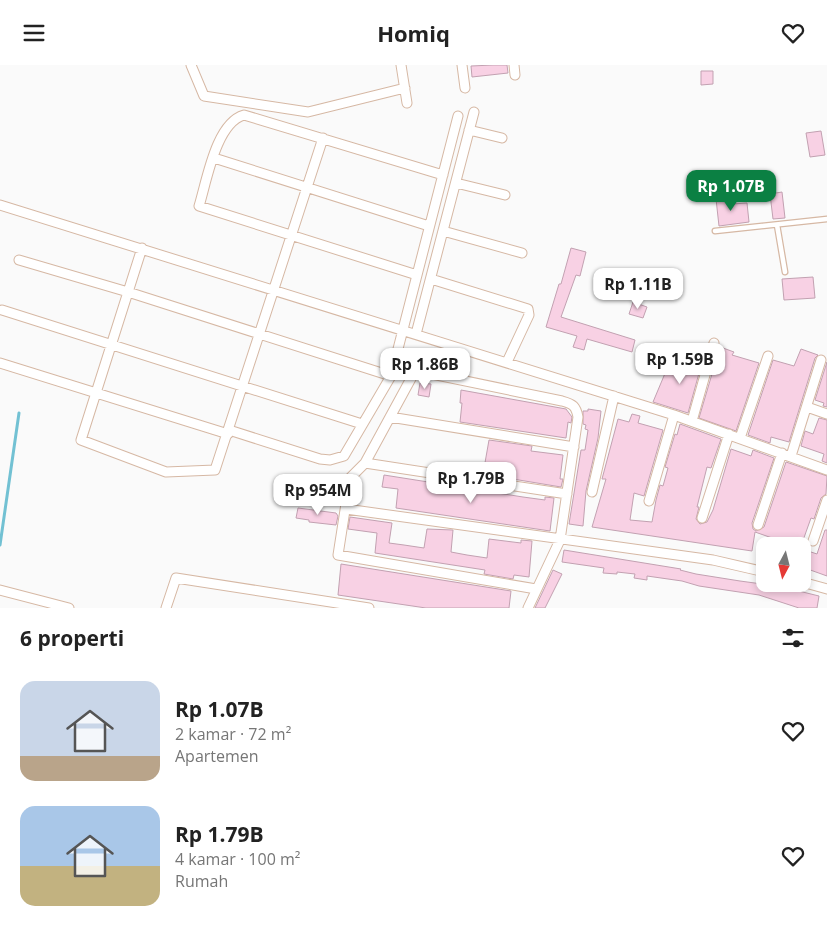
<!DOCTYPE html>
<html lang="id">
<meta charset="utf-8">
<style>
:root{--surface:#fff;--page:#f2f2f2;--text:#222;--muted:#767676;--accent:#0b8043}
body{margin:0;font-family:"Open Sans",sans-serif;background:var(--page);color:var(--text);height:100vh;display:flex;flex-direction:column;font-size:19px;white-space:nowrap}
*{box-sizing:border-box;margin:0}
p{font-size:16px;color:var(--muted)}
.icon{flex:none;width:28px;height:28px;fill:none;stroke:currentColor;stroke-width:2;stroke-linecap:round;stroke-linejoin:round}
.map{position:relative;height:543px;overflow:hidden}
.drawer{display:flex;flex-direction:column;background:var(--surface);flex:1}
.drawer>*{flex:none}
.needle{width:32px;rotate:187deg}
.fabs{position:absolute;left:756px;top:472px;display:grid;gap:10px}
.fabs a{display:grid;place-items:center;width:55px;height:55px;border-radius:10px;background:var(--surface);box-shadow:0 2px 8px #0003;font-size:25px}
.price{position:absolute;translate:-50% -42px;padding:0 11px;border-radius:10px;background:#fff;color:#222;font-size:16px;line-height:32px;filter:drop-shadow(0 1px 2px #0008)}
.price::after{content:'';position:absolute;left:50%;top:30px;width:15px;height:11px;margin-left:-8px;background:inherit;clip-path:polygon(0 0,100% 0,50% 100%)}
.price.on{background:var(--accent);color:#fff}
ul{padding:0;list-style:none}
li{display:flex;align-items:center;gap:15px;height:125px;padding:0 20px}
li span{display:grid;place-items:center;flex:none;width:140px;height:100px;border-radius:15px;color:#555}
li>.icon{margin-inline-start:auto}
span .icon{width:60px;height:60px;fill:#fffc;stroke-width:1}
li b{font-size:21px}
h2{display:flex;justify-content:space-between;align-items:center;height:60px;padding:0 20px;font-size:21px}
header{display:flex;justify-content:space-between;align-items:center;height:65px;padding:0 20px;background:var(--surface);font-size:22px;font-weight:700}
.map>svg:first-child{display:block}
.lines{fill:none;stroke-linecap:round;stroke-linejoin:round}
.stream{stroke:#72c1d3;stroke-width:3}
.building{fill:#f8d1e4;stroke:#c2a1b1}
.service-casing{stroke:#d6b8a4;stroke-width:7}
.minor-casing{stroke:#d6b8a4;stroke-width:11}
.service{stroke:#fff;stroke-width:4.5}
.minor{stroke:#fff;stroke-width:9}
</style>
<header><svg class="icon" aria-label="menu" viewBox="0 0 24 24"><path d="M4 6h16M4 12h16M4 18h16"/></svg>Homiq<svg class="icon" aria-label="heart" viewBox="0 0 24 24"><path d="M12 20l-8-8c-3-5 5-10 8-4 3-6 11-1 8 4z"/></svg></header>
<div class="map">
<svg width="827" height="543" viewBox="0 0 827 543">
<rect width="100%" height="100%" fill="#fafafa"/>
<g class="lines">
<path class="stream" d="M0,480L19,348"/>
</g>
<path class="building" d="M493,0H507L508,8L472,12L471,1Z
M701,6H713V19L701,20Z
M821,66L825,90L810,92L806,68Z
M782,127L785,153L773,154L770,129Z
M731,132L732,139L747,138L749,157L719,161L716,134Z
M571,183L586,187L580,211L576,210L561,252L635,275L632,287L587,274L584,285L573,282L577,271L546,262L559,219H561Z
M813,212L815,233L784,235L782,214Z
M633,237L647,242L643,253L629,249Z
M723,283L734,287L732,290L759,298L736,366L699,353L717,292H720Z
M801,284L818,290L815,293L789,377L771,372L770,378L748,370L773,295L794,301Z
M687,288L704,290L688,348L653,337L666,306L683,312Z
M827,297V342L823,341L824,338L815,335Z
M420,318L431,319L429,332L418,330Z
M461,325L566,344L572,352L571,358L568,357L566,373L460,357L462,338H460Z
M588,344L601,346L598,373L586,426L583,461L569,459L581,385H585L588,365L585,364L586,360L583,359V346H588Z
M632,349L640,351L638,358L663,365L644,431L634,428L630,455L652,457L656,435L660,420L663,421L668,403L665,402L675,369L677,370L680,359L721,374L711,403L707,402L697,442H699L696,454L700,459L707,457L713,445L731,384L751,391L753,385L774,393L752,458L753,464L756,466L764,462L786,397L827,411L826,429L821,433L814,454L811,453L801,481H773L775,474L755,467L752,486L592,462L606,414H602L618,354L629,357Z
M819,353L827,355V398L822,396L824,389L801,381L805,366L813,369Z
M489,375L532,381L531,386L563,390L560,414H563L561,422L483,409Z
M384,410L523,432L545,435V432L554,433L550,466L396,443L398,424L382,422Z
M298,443L336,448L338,451L336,460L309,457V455L296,453Z
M350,452L392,458L389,478L404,480L424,483L427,464L453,465L451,487L467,490L487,493L489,474L521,478V475L532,476L529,512L514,510L513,514L484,509L485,505L375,488L377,468L348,464Z
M825,465H827V511L802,502V484L817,489Z
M564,485L681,504L680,505L696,509L740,516L762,519V517L819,531L817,543H799L759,530L699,521L682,516L647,511V515L634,513L635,509L617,507V509L603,508L604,503L562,497Z
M341,499L511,526L509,543H426L338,530Z
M553,505L562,509L545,543H535Z"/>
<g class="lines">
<g class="service-casing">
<path id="service" d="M777,160L785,207
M715,166L827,154"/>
</g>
<g class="minor-casing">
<path id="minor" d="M191,0L204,31L308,47L405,23
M401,0L407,38
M462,0L465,23
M514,0L515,10
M469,65L502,73
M214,93L429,161
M456,118L505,130
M0,140L674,350L827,405
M443,166L522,188
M142,183L81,375L166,407L215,405L323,73
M19,195L128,227L391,311
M417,210L199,141C207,115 216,58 244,50L443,110
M431,214L528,244L529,250L507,297
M2,245L362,359
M416,269L474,47
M0,298L228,369
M807,342L827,349
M390,352L574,382
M692,356L714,278
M229,365L320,394L330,395L344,391L391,311L458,51
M740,373L768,291
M791,391L821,295
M365,398L567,429
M592,427L614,331
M649,436L674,350
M346,444L713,495L765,507
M702,453L729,369
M758,460L782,388
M813,476L827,435
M802,517L827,524
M0,525L69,543
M166,543L176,513L369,543
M528,543L560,475L578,352C576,341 573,339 562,336L422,307L414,308L365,398L350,413L338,490L536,524"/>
</g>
<use href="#service" class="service"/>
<use href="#minor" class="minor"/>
</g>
</svg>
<div class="fabs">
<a><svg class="needle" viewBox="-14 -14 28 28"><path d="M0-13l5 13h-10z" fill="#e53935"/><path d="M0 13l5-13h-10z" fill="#767676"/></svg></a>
</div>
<b class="price on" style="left:731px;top:147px">Rp 1.07B</b>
<b class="price" style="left:638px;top:245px">Rp 1.11B</b>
<b class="price" style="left:680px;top:320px">Rp 1.59B</b>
<b class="price" style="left:425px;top:325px">Rp 1.86B</b>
<b class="price" style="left:471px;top:439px">Rp 1.79B</b>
<b class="price" style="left:318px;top:451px">Rp 954M</b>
</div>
<section class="drawer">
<h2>6 properti<svg class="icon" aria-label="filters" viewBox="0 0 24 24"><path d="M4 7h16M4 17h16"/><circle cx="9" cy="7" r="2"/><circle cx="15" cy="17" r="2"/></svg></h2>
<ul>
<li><span style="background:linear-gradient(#c9d6e8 75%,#b9a48a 0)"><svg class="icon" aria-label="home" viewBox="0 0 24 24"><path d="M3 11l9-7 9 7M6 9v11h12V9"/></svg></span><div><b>Rp 1.07B</b><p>2 kamar · 72 m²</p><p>Apartemen</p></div><svg class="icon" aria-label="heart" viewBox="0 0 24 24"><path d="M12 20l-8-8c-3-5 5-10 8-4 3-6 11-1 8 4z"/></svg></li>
<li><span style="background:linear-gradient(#a9c7e8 60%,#c2b280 0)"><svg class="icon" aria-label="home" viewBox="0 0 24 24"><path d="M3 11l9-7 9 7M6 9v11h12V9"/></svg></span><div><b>Rp 1.79B</b><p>4 kamar · 100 m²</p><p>Rumah</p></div><svg class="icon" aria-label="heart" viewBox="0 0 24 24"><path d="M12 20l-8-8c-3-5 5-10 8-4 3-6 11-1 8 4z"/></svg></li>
</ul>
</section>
